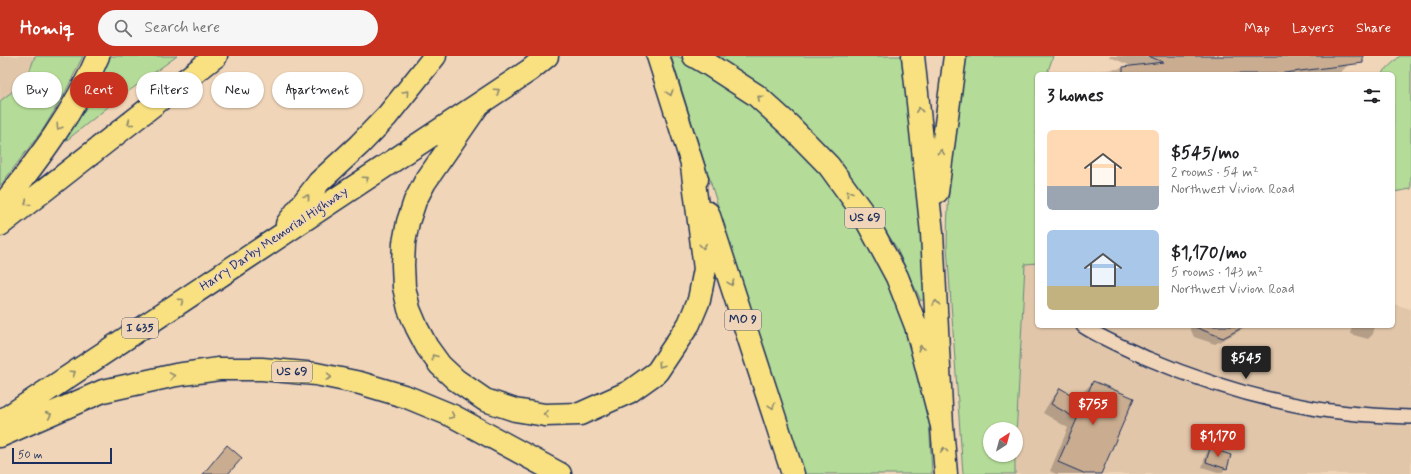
<!DOCTYPE html>
<meta charset="utf-8">
<style>
:root{--surface:#fff;--page:#f6f6f6;--text:#202124;--muted:#757577;--accent:#c8321e}
body{margin:0;font-family:Mynerve,sans-serif;background:var(--page);color:var(--text);height:100vh;display:flex;flex-direction:column;font-size:15px;white-space:nowrap}
*{box-sizing:border-box;margin:0}
p{font-size:13px;color:var(--muted)}
.icon{flex:none;width:22px;height:22px;fill:none;stroke:currentColor;stroke-width:2;stroke-linecap:round;stroke-linejoin:round}
.map{position:relative;flex:1;overflow:hidden}
.details{position:absolute;left:1035px;top:16px;width:360px;height:256px;display:flex;flex-direction:column;background:var(--surface);border-radius:6px;box-shadow:0 1px 3px #0004}
.details>*{flex:none}
.banner{position:absolute;left:12px;top:16px;width:380px;height:36px;display:flex;gap:8px}
.needle{width:26px;rotate:36deg}
.tools{position:absolute;left:983px;top:366px;display:grid;gap:8px}
.tools a{display:grid;place-items:center;width:40px;height:40px;border-radius:50%;background:var(--surface);box-shadow:0 1px 3px #0004;font-size:20px}
.scale{position:absolute;left:12px;bottom:10px;width:100px;box-sizing:border-box;padding-left:4px;border:2px solid #1b2f5e;border-top:0;font-size:11px;line-height:14px;white-space:nowrap;color:#1b2f5e;-webkit-text-stroke:3px #f1d5b8;paint-order:stroke}
.price{position:absolute;translate:-50% -34px;padding:0 9px;border-radius:4px;background:var(--accent);color:#fff;font-size:13px;line-height:26px;filter:drop-shadow(0 1px 2px #0008)}
.price::after{content:'';position:absolute;left:50%;top:24px;width:12px;height:9px;margin-left:-6px;background:inherit;clip-path:polygon(0 0,100% 0,50% 100%)}
.price.on{background:#222;color:#fff}
ul{padding:0;list-style:none}
li{display:flex;align-items:center;gap:12px;height:100px;padding:0 12px}
li span{display:grid;place-items:center;flex:none;width:112px;height:80px;border-radius:6px;color:#555}
li>.icon{margin-inline-start:auto}
span .icon{width:48px;height:48px;fill:#fffc;stroke-width:1}
li b{font-size:17px}
h2{display:flex;justify-content:space-between;align-items:center;height:48px;padding:0 12px;font-size:17px}
.chip{padding:0 14px;border-radius:18px;background:var(--surface);box-shadow:0 1px 3px #0004;font-size:14px;line-height:36px}
.chip.on{background:var(--accent);color:#fff}
header{display:flex;align-items:center;gap:24px;box-sizing:border-box;height:56px;padding:0 20px;background:var(--accent);color:#fff}
header strong{font-size:19px}
nav{display:flex;gap:22px;margin-inline-start:auto;font-size:14px}
.search{width:280px;height:36px;background:var(--page);display:flex;align-items:center;gap:10px;box-sizing:border-box;padding:0 14px;border-radius:22px;color:var(--muted);font-size:15px}
.map>svg:first-child{display:block}
.built{fill:#e1c6aa}
.green{fill:#b4db97;stroke:#68857a}
.shadow{fill:#0003}
.building{fill:#caad90;stroke:#1b2f5e}
.lines{fill:none;stroke-linecap:round;stroke-linejoin:round}
.street-casing{stroke:#1b2f5e;stroke-width:16}
.highway-casing{stroke:#1b2f5e;stroke-width:25}
.street{stroke:#f1d5b8;stroke-width:13}
.highway{stroke:#f9e181;stroke-width:22}
.oneway{stroke:#8a8870}
.labels{text-anchor:middle;dominant-baseline:central;stroke-width:3;stroke-linejoin:round;paint-order:stroke}
.shield{fill:#f1d5b8;stroke:#5b6179;stroke-width:1}
.shield-label{font-size:12px;font-weight:bold;fill:#1b2f5e}
.street-label{font-size:13px;fill:#1b2f5e;stroke:#f1d5b8}
</style>
<header>
<strong>Homiq</strong>
<div class="search"><svg class="icon" aria-label="search" viewBox="0 0 24 24"><circle cx="10" cy="10" r="6"/><path d="M15 15l6 6"/></svg>Search here</div>
<nav><a>Map</a><a>Layers</a><a>Share</a></nav>
</header>
<div class="map">
<svg width="1411" height="418" viewBox="0 0 1411 418">
<rect width="100%" height="100%" fill="#f1d5b8"/>
<filter id="ink" filterUnits="userSpaceOnUse"><feTurbulence type="fractalNoise" baseFrequency=".025" numOctaves="2"/><feDisplacementMap in="SourceGraphic" scale="8" xChannelSelector="R" yChannelSelector="G"/><feConvolveMatrix kernelMatrix="1 2 1 2 8 2 1 2 1" color-interpolation-filters="sRGB"/></filter>
<g filter="url(#ink)">
<path class="built" d="M0,0H35L26,25L0,45Z
M1025,207H1037V270H1393V248L1411,253V418H1015Z"/>
<path class="green" d="M35,0H83L66,35L44,72L0,130V45L26,25Z
M106,0H177L118,43L67,84L54,92Z
M671,0H677L709,16L767,58L840,138L904,255L929,361L932,418H802Z
M711,0H905L926,241L921,245L896,191L875,158Z
M962,0H1053L1047,18H1037V207L1025,208L1016,382V373H990V399H1015V418H963L947,190C947,127 956,63 962,0Z
M1400,0H1411V133L1393,136V18H1381Z"/>
<path class="shadow" d="M1108,0H1347L1349,8L1339,18H1075L1133,11Z
M1189,270H1249L1215,288L1194,281Z
M1352,270H1375L1373,278L1368,283L1350,278Z
M1093,326L1100,418H1056L1050,415L1068,372L1043,357L1052,342L1061,333L1080,344L1084,335Z
M1211,393L1226,412L1221,417L1202,411L1206,398Z"/>
<path class="building" d="M1148,0H1363V7L1277,18H1123V11L1163,6Z
M1195,270H1245L1223,282L1195,271Z
M1093,325L1134,342L1101,418H1086L1058,406L1077,363L1051,348L1060,332L1084,346Z
M227,389L242,402L228,418H203Z
M1210,392L1231,399L1227,413L1206,406Z"/>
<g class="lines">
<g class="street-casing">
<path id="street" d="M1083,270C1101,282 1129,294 1149,303C1203,326 1259,343 1317,353C1348,358 1380,360 1411,361"/>
</g>
<g class="highway-casing">
<path id="highway" d="M658,0L697,123
M694,0L708,8L756,39L789,69L829,110L861,154L897,221L916,270L942,370
M913,0L932,177L942,370L946,418
M479,48L425,126L415,145L408,166L404,187L403,209L404,231L409,253L417,272L427,291L440,309L456,324L485,344L515,354L545,359L580,358L629,336L657,316L689,268L699,244L705,213L692,110
M937,136L955,0
M0,152C37,105 75,56 98,0
M708,157L793,418
M287,168L319,126L359,89L387,60L435,0
M0,169L216,0
M0,366L530,14L547,0
M0,380L103,335L176,319L219,313H262L316,318L360,327L407,341L453,360L560,418"/>
</g>
<use href="#street" class="street"/>
<use href="#highway" class="highway"/>
</g>
<defs><path id="oneway-chevron" d="M-2-3.5L2.5 0L-2 3.5" fill="none" stroke-width="1.6" stroke-linecap="round" stroke-linejoin="round"/></defs>
<g class="oneway">
<use href="#oneway-chevron" transform="translate(497 35) rotate(-34)"/>
<use href="#oneway-chevron" transform="translate(406 37) rotate(-50)"/>
<use href="#oneway-chevron" transform="translate(670 37) rotate(73)"/>
<use href="#oneway-chevron" transform="translate(760 42) rotate(-139)"/>
<use href="#oneway-chevron" transform="translate(919 54) rotate(-96)"/>
<use href="#oneway-chevron" transform="translate(130 67) rotate(142)"/>
<use href="#oneway-chevron" transform="translate(59 71) rotate(124)"/>
<use href="#oneway-chevron" transform="translate(941 96) rotate(-84)"/>
<use href="#oneway-chevron" transform="translate(366 123) rotate(-34)"/>
<use href="#oneway-chevron" transform="translate(849 137) rotate(-126)"/>
<use href="#oneway-chevron" transform="translate(307 141) rotate(-52)"/>
<use href="#oneway-chevron" transform="translate(27 147) rotate(142)"/>
<use href="#oneway-chevron" transform="translate(703 190) rotate(83)"/>
<use href="#oneway-chevron" transform="translate(731 227) rotate(72)"/>
<use href="#oneway-chevron" transform="translate(181 245) rotate(-34)"/>
<use href="#oneway-chevron" transform="translate(936 247) rotate(-93)"/>
<use href="#oneway-chevron" transform="translate(921 292) rotate(-105)"/>
<use href="#oneway-chevron" transform="translate(434 301) rotate(-127)"/>
<use href="#oneway-chevron" transform="translate(661 309) rotate(124)"/>
<use href="#oneway-chevron" transform="translate(73 317) rotate(-34)"/>
<use href="#oneway-chevron" transform="translate(172 320) rotate(-10)"/>
<use href="#oneway-chevron" transform="translate(329 321) rotate(11)"/>
<use href="#oneway-chevron" transform="translate(772 350) rotate(72)"/>
<use href="#oneway-chevron" transform="translate(546 358) rotate(-177)"/>
<use href="#oneway-chevron" transform="translate(49 359) rotate(-24)"/>
<use href="#oneway-chevron" transform="translate(452 360) rotate(25)"/>
<use href="#oneway-chevron" transform="translate(944 394) rotate(-95)"/>
</g>
</g>
<g class="labels">
<g class="shield">
<rect x="845" y="152" width="40" height="20" rx="3"/>
<rect x="725" y="254" width="36" height="20" rx="3"/>
<rect x="122" y="262" width="36" height="20" rx="3"/>
<rect x="272" y="306" width="40" height="20" rx="3"/>
</g>
<g class="shield-label">
<text x="865" y="162">US 69</text>
<text x="743" y="264">MO 9</text>
<text x="140" y="272">I 635</text>
<text x="292" y="316">US 69</text>
</g>
<g class="street-label">
<text transform="translate(274 183) rotate(-34)">Harry Darby Memorial Highway</text>
</g>
</g>
</svg>
<div class="tools">
<a><svg class="needle" viewBox="-14 -14 28 28"><path d="M0-13l5 13h-10z" fill="#e53935"/><path d="M0 13l5-13h-10z" fill="#757577"/></svg></a>
</div>
<div class="scale">50 m</div>
<b class="price on" style="left:1246px;top:324px">$545</b>
<b class="price" style="left:1093px;top:370px">$755</b>
<b class="price" style="left:1218px;top:402px">$1,170</b>
<div class="banner">
<a class="chip">Buy</a>
<a class="chip on">Rent</a>
<a class="chip">Filters</a>
<a class="chip">New</a>
<a class="chip">Apartment</a>
</div>
<section class="details">
<h2>3 homes<svg class="icon" aria-label="filters" viewBox="0 0 24 24"><path d="M4 7h16M4 17h16"/><circle cx="9" cy="7" r="2"/><circle cx="15" cy="17" r="2"/></svg></h2>
<ul>
<li><span style="background:linear-gradient(#ffd9b3 70%,#9aa5b1 0)"><svg class="icon" aria-label="home" viewBox="0 0 24 24"><path d="M3 11l9-7 9 7M6 9v11h12V9"/></svg></span><div><b>$545/mo</b><p>2 rooms · 54 m²</p><p>Northwest Vivion Road</p></div></li>
<li><span style="background:linear-gradient(#a9c7e8 70%,#c2b280 0)"><svg class="icon" aria-label="home" viewBox="0 0 24 24"><path d="M3 11l9-7 9 7M6 9v11h12V9"/></svg></span><div><b>$1,170/mo</b><p>5 rooms · 143 m²</p><p>Northwest Vivion Road</p></div></li>
</ul>
</section>
</div>
